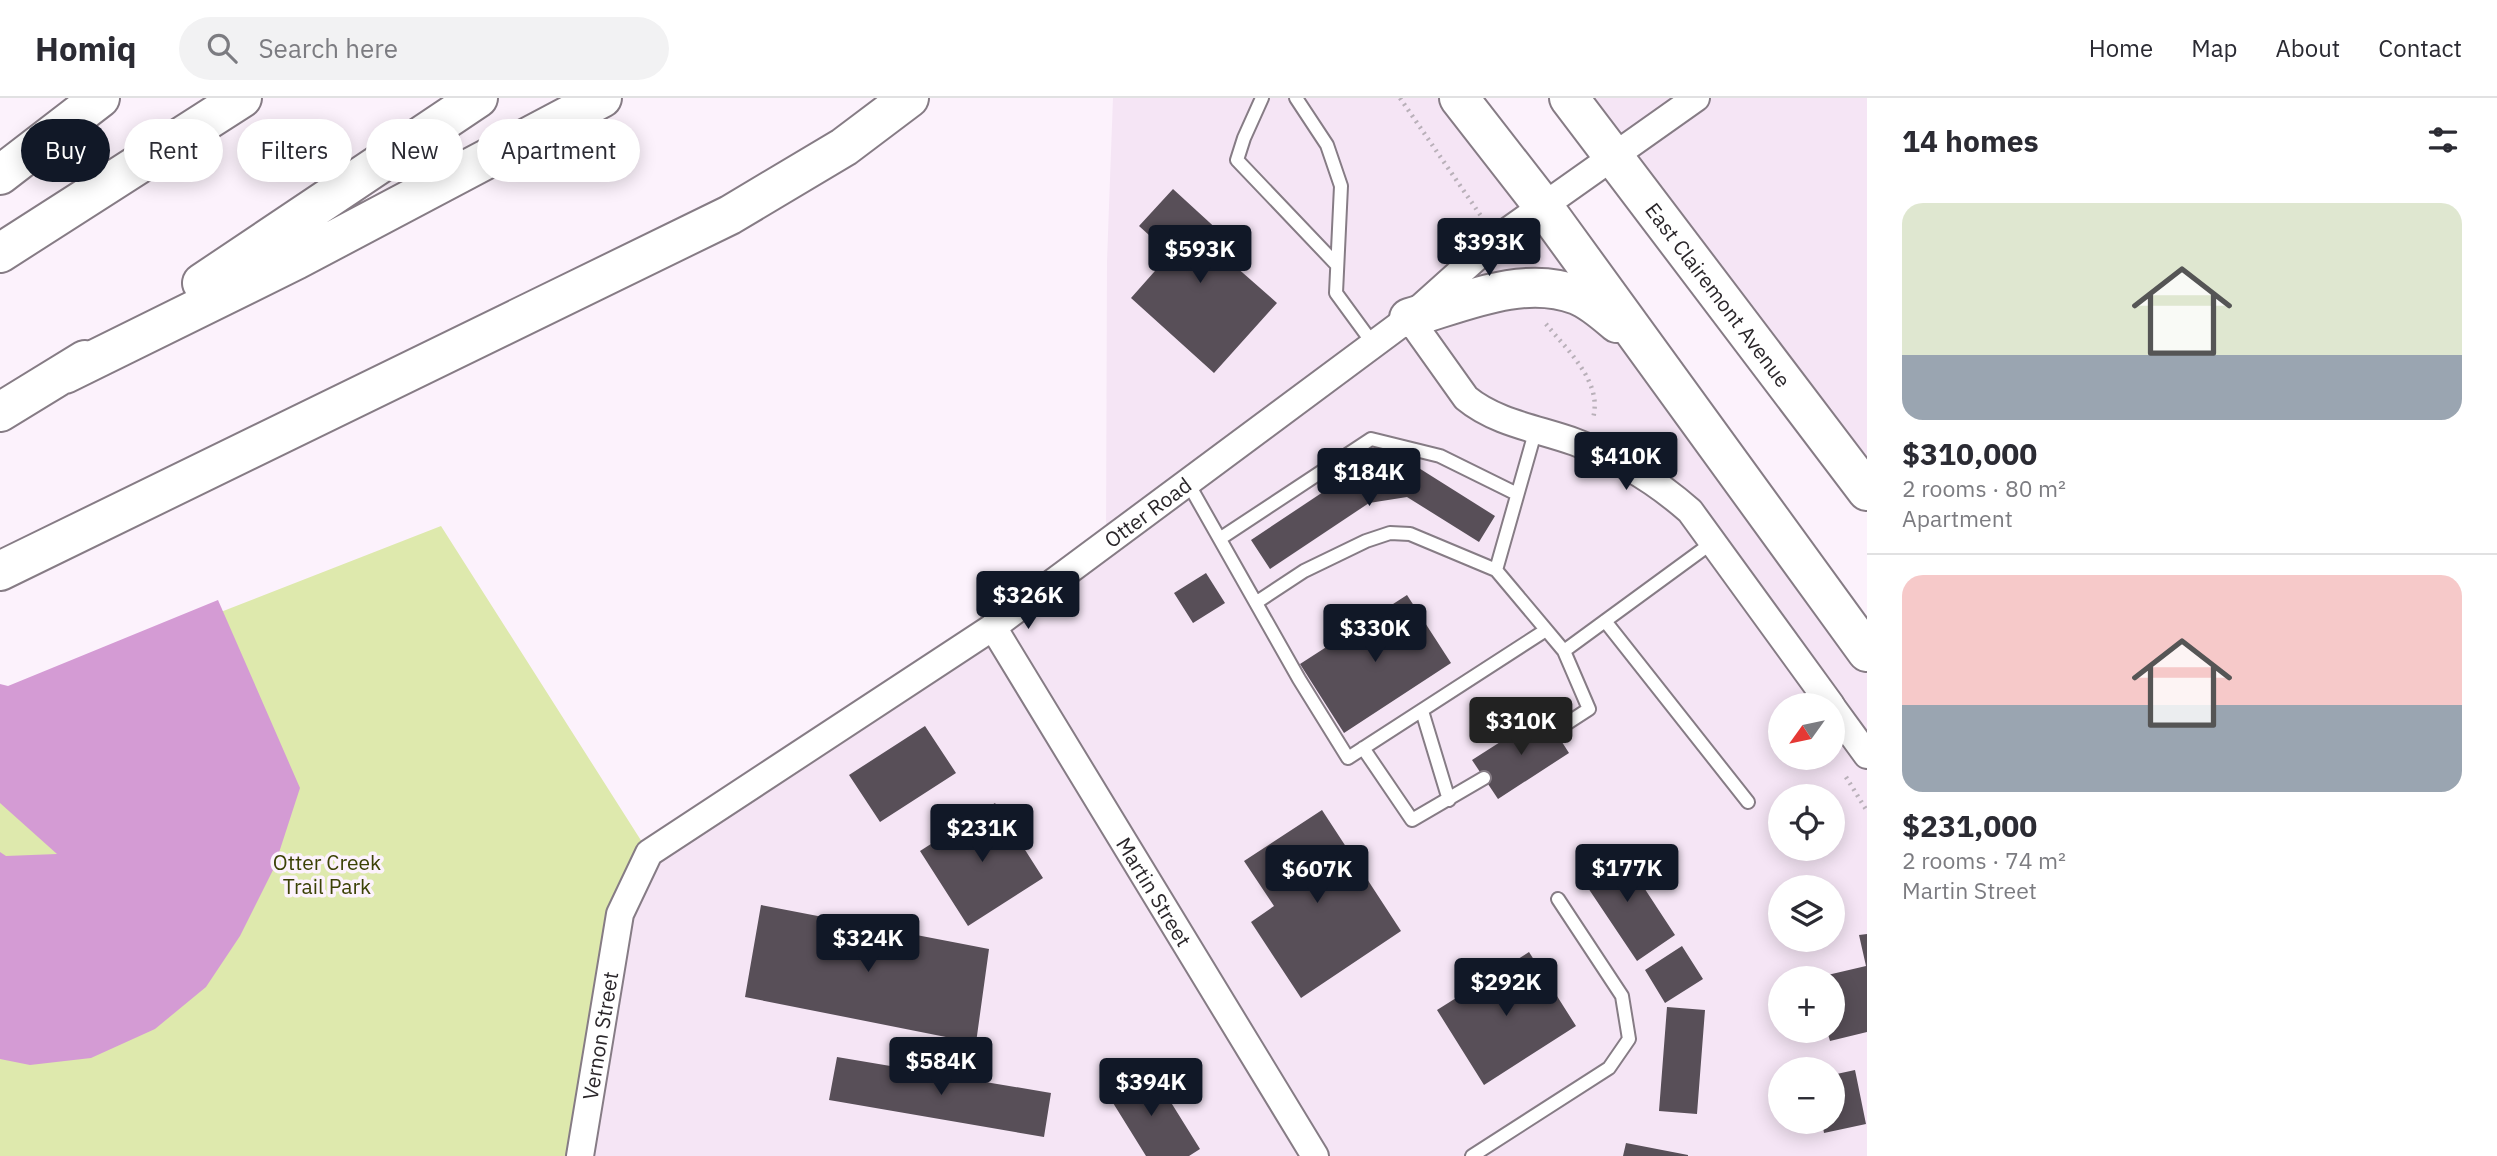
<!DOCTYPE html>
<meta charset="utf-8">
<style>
:root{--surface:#fff;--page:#f2f2f3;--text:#2b2b33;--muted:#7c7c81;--line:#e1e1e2;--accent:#111827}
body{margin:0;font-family:"IBM Plex Sans",sans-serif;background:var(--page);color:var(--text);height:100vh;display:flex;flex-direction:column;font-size:26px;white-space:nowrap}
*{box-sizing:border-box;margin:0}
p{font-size:23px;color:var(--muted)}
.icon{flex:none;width:38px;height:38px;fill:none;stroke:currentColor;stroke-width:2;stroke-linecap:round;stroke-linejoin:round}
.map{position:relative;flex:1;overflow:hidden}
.side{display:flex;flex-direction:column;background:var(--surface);width:630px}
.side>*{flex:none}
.top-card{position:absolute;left:21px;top:21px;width:665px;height:63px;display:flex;gap:14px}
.needle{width:46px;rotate:237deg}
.fabs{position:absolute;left:1768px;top:595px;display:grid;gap:14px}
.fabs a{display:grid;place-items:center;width:77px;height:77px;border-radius:50%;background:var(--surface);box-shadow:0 4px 18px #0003;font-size:35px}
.price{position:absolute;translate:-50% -60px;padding:0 16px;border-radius:7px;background:var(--accent);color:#fff;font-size:23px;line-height:46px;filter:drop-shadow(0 2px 4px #0008)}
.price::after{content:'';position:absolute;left:50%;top:42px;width:21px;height:16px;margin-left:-10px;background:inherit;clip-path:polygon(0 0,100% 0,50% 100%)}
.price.current{background:#222;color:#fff}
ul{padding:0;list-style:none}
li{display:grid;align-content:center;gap:14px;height:371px;padding:0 35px}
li+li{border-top:2px solid var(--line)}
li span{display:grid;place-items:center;height:217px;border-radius:21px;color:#555}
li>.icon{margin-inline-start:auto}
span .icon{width:126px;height:126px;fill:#fffc;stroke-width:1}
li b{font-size:30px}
h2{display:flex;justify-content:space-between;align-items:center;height:84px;padding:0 35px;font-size:30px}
.chip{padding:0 24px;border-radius:32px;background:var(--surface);box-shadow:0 4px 18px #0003;font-size:24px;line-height:63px}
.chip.current{background:var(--accent);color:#fff}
header{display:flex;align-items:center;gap:42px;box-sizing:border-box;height:98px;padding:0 35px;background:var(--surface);border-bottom:2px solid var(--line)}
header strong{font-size:33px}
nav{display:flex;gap:38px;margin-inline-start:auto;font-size:24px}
.search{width:490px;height:63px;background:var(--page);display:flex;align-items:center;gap:18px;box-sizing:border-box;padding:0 24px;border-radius:38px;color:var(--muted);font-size:26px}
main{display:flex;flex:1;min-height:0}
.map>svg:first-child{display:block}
.built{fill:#f5e5f5;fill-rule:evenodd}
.green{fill:#dee9ad}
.water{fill:#d49bd4}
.building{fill:#584f58}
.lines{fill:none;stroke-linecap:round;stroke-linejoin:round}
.lane-casing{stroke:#867c85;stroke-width:16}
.street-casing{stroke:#867c85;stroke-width:30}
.primary-casing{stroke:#867c85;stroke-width:42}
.highway-casing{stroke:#867c85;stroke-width:42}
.path{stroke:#b9b0b9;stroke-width:4.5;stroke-dasharray:2 5;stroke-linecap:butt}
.lane{stroke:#fff;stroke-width:12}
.street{stroke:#fff;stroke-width:26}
.primary{stroke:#fff;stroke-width:38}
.highway{stroke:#fff;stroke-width:38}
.labels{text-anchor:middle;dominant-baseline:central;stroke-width:7;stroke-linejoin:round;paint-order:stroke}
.street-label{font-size:21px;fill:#2a262a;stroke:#fcf2fc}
.park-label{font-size:21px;fill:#3b4105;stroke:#fcf2fc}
</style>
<header>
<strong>Homiq</strong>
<div class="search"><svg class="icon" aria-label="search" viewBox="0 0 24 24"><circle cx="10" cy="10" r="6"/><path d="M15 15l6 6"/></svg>Search here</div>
<nav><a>Home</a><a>Map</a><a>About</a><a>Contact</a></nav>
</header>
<main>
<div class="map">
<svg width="1867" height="1058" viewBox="0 0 1867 1058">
<rect width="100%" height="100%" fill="#fcf2fc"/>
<path class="built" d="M1113,0H1459L1867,554V1058H580L620,816L649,755L1106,442L1107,163ZM1780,607H1832V660H1780ZM1780,698H1832V751H1780ZM1780,789H1832V842H1780ZM1780,880H1832V933H1780ZM1780,971H1832V1024H1780Z
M1569,0H1867V393Z"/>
<path class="green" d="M441,428L649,755L620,816L580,1058H0V600Z"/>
<path class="water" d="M218,502L300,690L274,770L240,838L206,889L155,931L91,960L30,967L0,961V754L6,758L57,756L0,705V586L8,588Z"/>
<path class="building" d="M1173,91L1245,157L1235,168L1277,205L1214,275L1131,200L1170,156L1139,128Z
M1414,367L1495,418L1479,444L1407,399L1369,405L1270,471L1251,442L1359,370Z
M1206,475L1225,505L1193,525L1174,495Z
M1407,497L1451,565L1344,635L1300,566Z
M1544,616L1569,655L1498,701L1472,662Z
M925,628L956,675L880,724L849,677Z
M995,705L1043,780L968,828L920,753Z
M1322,712L1401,833L1301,900L1251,824L1274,808L1244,763Z
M1618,750L1675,837L1637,863L1578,775Z
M761,807L989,851L976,945L745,899Z
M1867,836V934L1830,943L1827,933H1832V880L1819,879L1866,868L1859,837Z
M1682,848L1703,881L1665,905L1645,872Z
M1529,854L1576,928L1484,987L1437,912Z
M1667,909L1705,912L1697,1016L1659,1013Z
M837,959L1051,995L1044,1039L829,1002Z
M1140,970L1155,994L1162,990L1200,1051L1189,1058H1146L1105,992Z
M1855,972L1866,1026L1824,1035L1822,1024H1832V977Z
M1626,1045L1688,1057V1058H1623Z"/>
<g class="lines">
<g class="lane-casing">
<path id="lane" d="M1262,0L1244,40L1237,62L1337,167
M1296,0L1327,47L1341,88L1336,195L1374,247
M1188,385L1299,581L1348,660L1546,532
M1221,440L1371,341L1440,358L1517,396
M1496,472L1536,331
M1257,504L1304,473L1366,443L1390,435L1410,436L1496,472L1564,553L1589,611L1555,633
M1605,523L1748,704
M1564,553L1713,444
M1422,613L1449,702
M1363,650L1412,722L1484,680
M1472,1058L1609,970L1629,941L1622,898L1558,801"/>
</g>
<g class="street-casing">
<g id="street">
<path d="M1409,220L1466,300C1496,325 1539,331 1575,344C1618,360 1656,383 1690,413L1831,607"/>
<path id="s1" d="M993,529L1315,1058"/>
<path d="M1832,609L1867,657"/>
<path id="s2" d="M580,1058L620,816L649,755L993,529L1409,220L1498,140L1696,0"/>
</g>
</g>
<g class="primary-casing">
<g id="primary">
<path d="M1459,0L1543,108L1867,554"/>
<path id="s3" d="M1569,0L1867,393"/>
<path d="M1409,220C1461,205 1523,176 1577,197C1592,203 1605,215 1617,225"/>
</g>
</g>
<g class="highway-casing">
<path id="highway" d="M0,77L100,0
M0,155L242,0
M202,185L478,0
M65,276L296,162L602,0
M0,314L85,262
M0,473L730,117L844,49L909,0"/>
</g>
<path class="path" d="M1400,0L1481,118
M1546,226C1567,252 1603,284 1593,320
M1846,679L1867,713"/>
<use href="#lane" class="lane"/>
<use href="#street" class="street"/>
<use href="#primary" class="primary"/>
<use href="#highway" class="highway"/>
</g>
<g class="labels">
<g class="street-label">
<text stroke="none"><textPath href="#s3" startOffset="247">East Clairemont Avenue</textPath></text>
<text stroke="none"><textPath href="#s2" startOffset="917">Otter Road</textPath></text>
<text stroke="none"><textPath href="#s1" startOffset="310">Martin Street</textPath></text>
<text stroke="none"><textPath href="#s2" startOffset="122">Vernon Street</textPath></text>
</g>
<g class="park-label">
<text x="327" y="764">Otter Creek<tspan x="327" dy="24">Trail Park</tspan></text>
</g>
</g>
</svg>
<div class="fabs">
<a><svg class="needle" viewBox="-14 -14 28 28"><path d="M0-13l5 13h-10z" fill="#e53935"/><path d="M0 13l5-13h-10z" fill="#7c7c81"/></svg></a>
<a><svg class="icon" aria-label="locate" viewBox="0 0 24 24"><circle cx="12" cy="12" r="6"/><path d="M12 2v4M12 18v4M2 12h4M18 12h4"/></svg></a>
<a><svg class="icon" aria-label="layers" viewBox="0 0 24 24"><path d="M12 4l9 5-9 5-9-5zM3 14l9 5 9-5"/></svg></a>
<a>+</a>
<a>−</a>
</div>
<b class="price" style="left:1489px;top:180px">$393K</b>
<b class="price" style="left:1200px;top:187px">$593K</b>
<b class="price" style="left:1626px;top:394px">$410K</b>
<b class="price" style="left:1369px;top:410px">$184K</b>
<b class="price" style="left:1028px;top:533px">$326K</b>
<b class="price" style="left:1375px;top:566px">$330K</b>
<b class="price current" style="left:1521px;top:659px">$310K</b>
<b class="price" style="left:982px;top:766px">$231K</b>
<b class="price" style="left:1627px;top:806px">$177K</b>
<b class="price" style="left:1317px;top:807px">$607K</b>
<b class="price" style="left:868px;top:876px">$324K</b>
<b class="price" style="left:1506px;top:920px">$292K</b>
<b class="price" style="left:941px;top:999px">$584K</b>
<b class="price" style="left:1151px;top:1020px">$394K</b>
<div class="top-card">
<a class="chip current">Buy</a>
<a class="chip">Rent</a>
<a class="chip">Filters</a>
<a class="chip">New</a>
<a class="chip">Apartment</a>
</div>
</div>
<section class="side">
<h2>14 homes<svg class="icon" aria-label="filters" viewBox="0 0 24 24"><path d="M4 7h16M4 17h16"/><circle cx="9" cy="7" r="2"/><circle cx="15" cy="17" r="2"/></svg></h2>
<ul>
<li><span style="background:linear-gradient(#dfe7d0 70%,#9aa5b1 0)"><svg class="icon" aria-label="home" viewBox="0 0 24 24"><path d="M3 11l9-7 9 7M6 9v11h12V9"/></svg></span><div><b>$310,000</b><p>2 rooms · 80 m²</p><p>Apartment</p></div></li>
<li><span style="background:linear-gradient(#f6c9c9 60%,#9aa5b1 0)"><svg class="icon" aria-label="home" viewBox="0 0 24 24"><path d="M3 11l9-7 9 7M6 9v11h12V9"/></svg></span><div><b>$231,000</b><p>2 rooms · 74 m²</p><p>Martin Street</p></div></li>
</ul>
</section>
</main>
